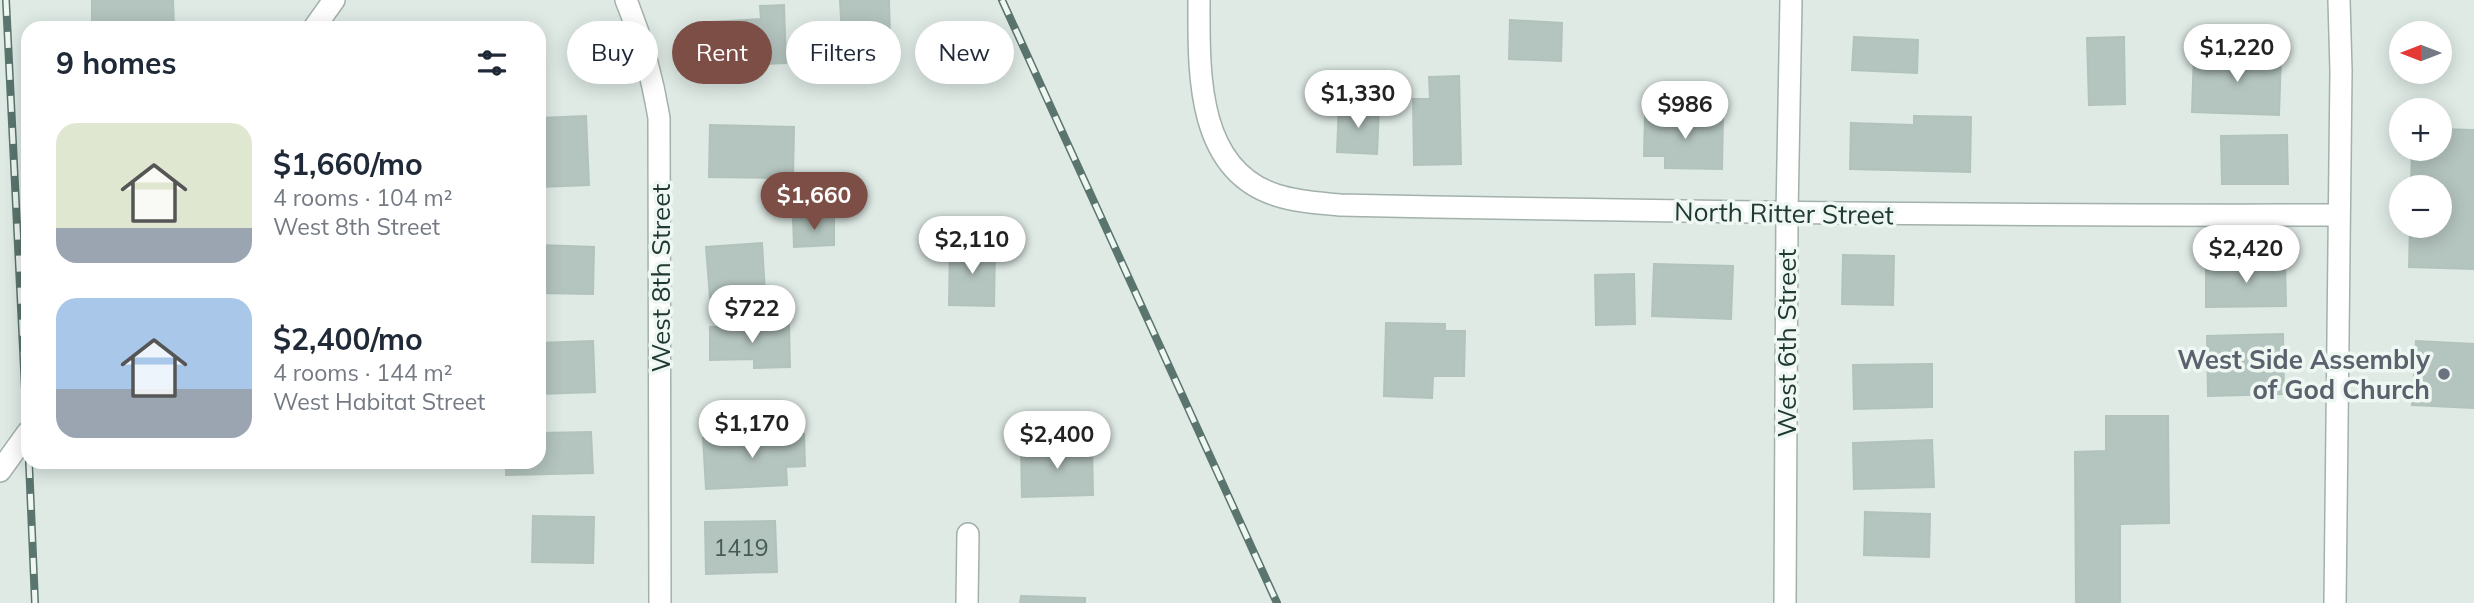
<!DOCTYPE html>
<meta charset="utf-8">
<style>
:root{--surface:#fff;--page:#f2f2f3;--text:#1f2937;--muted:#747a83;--accent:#7d4e45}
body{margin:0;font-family:Mulish,sans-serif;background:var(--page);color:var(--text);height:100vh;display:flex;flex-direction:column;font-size:26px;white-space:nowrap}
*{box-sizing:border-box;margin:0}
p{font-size:23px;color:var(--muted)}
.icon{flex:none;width:38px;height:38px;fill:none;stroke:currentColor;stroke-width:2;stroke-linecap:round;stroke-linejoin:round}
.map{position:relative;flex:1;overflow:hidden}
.panel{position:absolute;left:21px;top:21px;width:525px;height:448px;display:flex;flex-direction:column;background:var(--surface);border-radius:21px;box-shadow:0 4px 18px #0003}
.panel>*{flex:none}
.top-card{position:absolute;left:567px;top:21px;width:665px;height:63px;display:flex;gap:14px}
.needle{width:46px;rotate:270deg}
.buttons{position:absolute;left:2389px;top:21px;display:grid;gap:14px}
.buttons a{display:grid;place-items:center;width:63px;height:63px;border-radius:50%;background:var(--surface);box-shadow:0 4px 18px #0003;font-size:35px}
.price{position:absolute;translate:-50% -60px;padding:0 16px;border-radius:24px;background:#fff;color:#222;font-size:23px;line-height:46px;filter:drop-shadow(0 2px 4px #0008)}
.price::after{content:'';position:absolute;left:50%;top:42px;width:21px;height:16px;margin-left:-10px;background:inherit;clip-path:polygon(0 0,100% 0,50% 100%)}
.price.selected{background:var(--accent);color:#fff}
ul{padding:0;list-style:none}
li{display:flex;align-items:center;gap:21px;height:175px;padding:0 35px}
li span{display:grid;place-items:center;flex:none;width:196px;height:140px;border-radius:21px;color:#555}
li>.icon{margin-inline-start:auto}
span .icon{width:84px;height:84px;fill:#fffc;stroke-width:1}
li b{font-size:30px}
h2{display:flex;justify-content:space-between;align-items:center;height:84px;padding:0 35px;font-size:30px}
.tag{padding:0 24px;border-radius:32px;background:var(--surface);box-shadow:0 4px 18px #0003;font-size:24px;line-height:63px}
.tag.selected{background:var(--accent);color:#fff}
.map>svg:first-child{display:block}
.building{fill:#b4c4be;stroke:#b1c3bc;stroke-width:2}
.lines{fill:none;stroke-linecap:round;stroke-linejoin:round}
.minor-casing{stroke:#a2b1ac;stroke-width:24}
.minor{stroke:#fff;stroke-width:21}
.rail-casing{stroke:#5a756e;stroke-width:8}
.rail{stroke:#eff7f3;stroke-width:5;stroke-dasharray:16;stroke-linecap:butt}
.worship-dot{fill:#6b7280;stroke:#eff7f3;stroke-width:2.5}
.labels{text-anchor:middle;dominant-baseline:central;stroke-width:7;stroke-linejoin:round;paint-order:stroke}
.number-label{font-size:23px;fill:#455c55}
.street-label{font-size:26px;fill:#203932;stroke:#eff7f3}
.worship-label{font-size:26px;font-weight:bold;fill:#5b616d;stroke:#eff7f3;text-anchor:end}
</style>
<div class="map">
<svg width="2474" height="603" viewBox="0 0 2474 603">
<rect width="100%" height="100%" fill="#dfeae5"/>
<path class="building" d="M92,0H173L174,28H92Z
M840,0H889L890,37L842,38Z
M784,5L786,63L714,66L712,22L761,19L760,6Z
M1510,20L1562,23L1561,61L1509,59Z
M1854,37L1918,40L1917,73L1852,70Z
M2124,37L2125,104L2089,105L2087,38Z
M2194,52L2281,55L2279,115L2192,112Z
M1459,76L1461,164L1414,165L1413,99H1430L1429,77Z
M1339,105L1379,107L1377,154L1337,152Z
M586,116L589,185L539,187V118Z
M1645,116L1723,117L1722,169L1665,168V156H1644Z
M1914,116L1971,117L1970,172L1850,169L1851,123L1914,125Z
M710,125L794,127L793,178L709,177Z
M2440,129L2474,130V269L2409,267L2410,226H2440V187H2411L2412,149H2440Z
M2287,135L2288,184H2222L2221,136Z
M834,217V245L794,247L793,218Z
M762,243L765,293L710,298L706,247Z
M539,245L594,247L593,294L539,293Z
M950,245L995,246L994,306L949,305Z
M1843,255L1894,256L1893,305L1842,304Z
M2285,262L2286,306L2206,307V263Z
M1654,264L1733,266L1731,319L1652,316Z
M1634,274L1635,324L1596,325L1595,275Z
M1386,323L1445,324V331H1465L1464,376H1433L1432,398L1384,396Z
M789,325L790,367L754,368V359L710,360V327Z
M2283,334L2284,394L2208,396L2207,336Z
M593,341L595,392L539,394V343Z
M2416,341L2474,344V408L2412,405Z
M1932,364V407L1854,409L1853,365Z
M2106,416H2168L2169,523L2120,524V603H2076L2075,452L2106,451Z
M591,432L593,473L506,475V462H539V433Z
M804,434L805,466L786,467L787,485L706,489L703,438Z
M1932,440L1934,487L1854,489L1853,443Z
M1092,445L1093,495L1022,497L1021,447Z
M1865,512L1930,514L1929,557L1864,555Z
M533,516L594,517L593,563L532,562Z
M775,521L777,572L706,574L705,522Z
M1021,596L1085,598V603H1020Z"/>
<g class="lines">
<g class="minor-casing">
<path id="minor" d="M626,0C642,39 652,76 659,118L660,603
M1199,0C1199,69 1195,169 1276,195C1297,202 1319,203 1340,205C1673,212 2006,216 2338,215
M314,28L334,0
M0,471L28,432
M967,603L968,534
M1785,603L1787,214L1791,0
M2335,603L2341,71L2339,0"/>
</g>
<use href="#minor" class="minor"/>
<g class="rail-casing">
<path id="rail" d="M6,0L28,451
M1002,0L1277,603
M29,462L35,603"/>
</g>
<use href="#rail" class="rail"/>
</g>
<circle class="worship-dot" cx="2444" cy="374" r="7"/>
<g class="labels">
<g class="number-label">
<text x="741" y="547">1419</text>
</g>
<g class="street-label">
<text transform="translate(1784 213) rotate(1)">North Ritter Street</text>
<text transform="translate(660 278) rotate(-90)">West 8th Street</text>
<text transform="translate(1786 343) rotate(-90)">West 6th Street</text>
</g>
<g class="worship-label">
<text x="2430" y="359">West Side Assembly<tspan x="2430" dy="30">of God Church</tspan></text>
</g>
</g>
</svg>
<div class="buttons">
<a><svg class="needle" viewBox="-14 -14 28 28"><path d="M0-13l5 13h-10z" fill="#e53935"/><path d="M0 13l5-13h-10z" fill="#747a83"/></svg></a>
<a>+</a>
<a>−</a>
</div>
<b class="price" style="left:2237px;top:84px">$1,220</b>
<b class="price" style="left:1358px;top:130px">$1,330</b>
<b class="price" style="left:1685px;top:141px">$986</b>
<b class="price selected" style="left:814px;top:232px">$1,660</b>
<b class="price" style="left:972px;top:276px">$2,110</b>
<b class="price" style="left:2246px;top:285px">$2,420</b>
<b class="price" style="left:752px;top:345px">$722</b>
<b class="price" style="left:752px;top:460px">$1,170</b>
<b class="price" style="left:1057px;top:471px">$2,400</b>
<div class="top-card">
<a class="tag">Buy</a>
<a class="tag selected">Rent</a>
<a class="tag">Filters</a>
<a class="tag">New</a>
</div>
<section class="panel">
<h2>9 homes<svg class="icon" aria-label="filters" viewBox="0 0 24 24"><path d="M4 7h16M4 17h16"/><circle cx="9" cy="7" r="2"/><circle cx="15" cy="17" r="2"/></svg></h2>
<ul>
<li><span style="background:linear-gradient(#dfe7d0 75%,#9aa5b1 0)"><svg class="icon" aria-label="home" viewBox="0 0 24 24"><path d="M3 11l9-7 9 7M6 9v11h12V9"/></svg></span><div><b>$1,660/mo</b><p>4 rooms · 104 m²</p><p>West 8th Street</p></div></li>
<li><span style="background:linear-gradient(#a9c7e8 65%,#9aa5b1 0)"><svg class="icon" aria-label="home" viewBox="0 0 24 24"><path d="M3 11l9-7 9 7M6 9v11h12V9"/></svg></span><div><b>$2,400/mo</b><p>4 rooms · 144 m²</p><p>West Habitat Street</p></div></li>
</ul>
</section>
</div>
